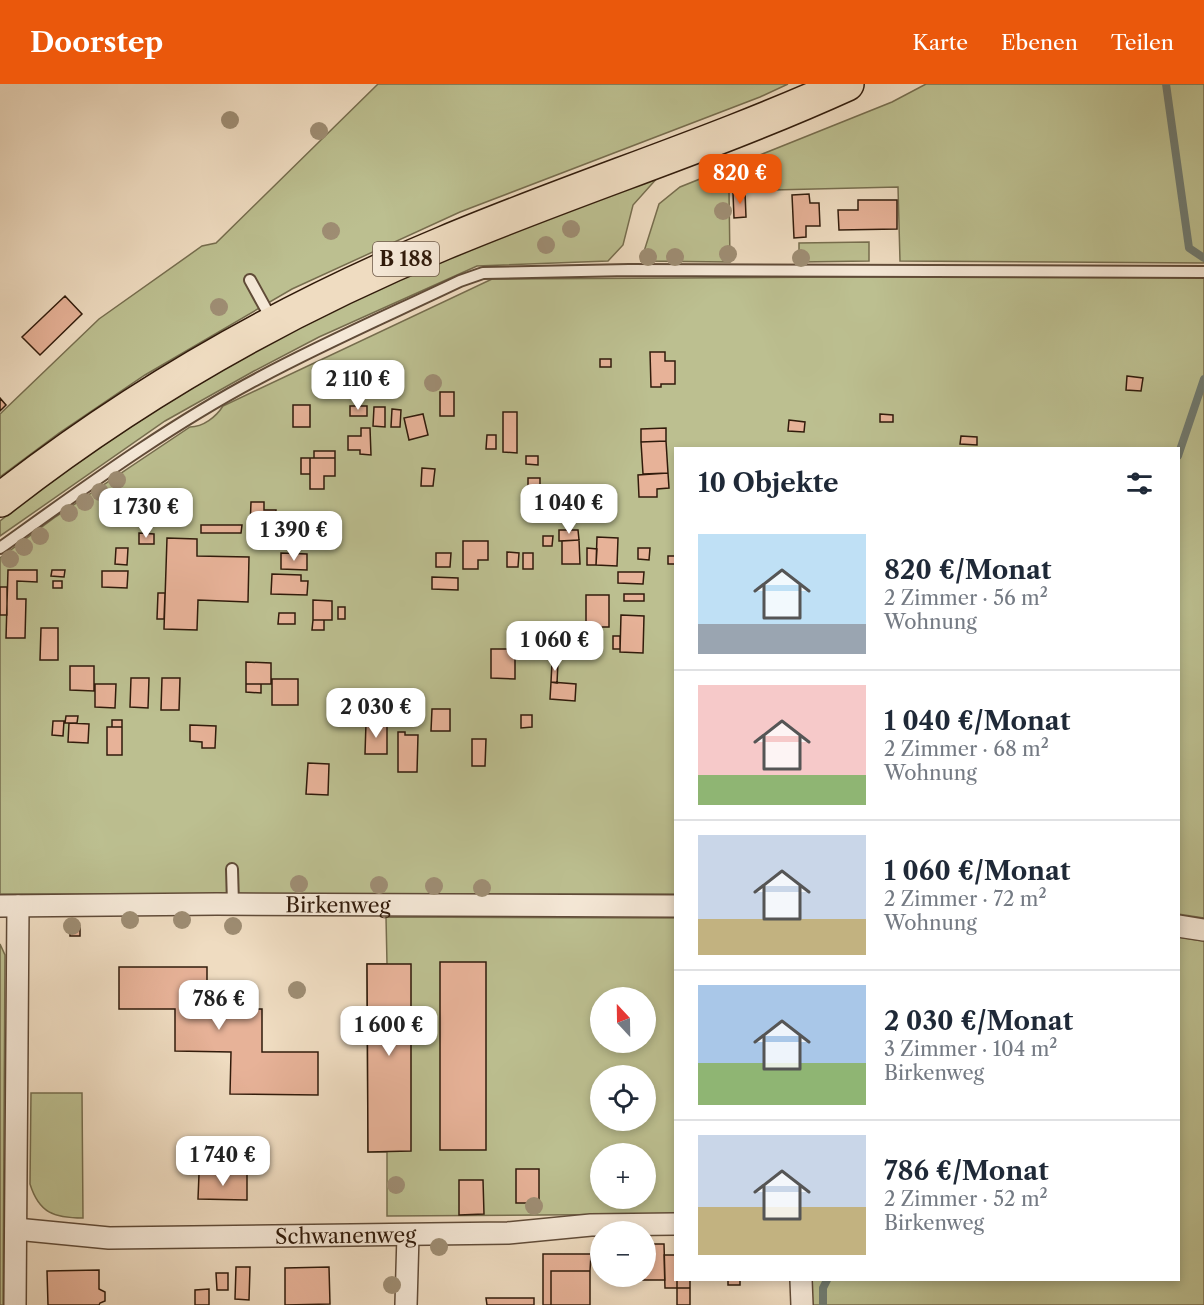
<!DOCTYPE html>
<html lang="de">
<meta charset="utf-8">
<style>
:root{--surface:#fff;--page:#f2f2f3;--text:#1f2937;--muted:#747a83;--line:#e0e1e3;--accent:#ea580c}
body{margin:0;font-family:"Libre Caslon Text",serif;background:var(--page);color:var(--text);height:100vh;display:flex;flex-direction:column;font-size:22px;white-space:nowrap}
*{box-sizing:border-box;margin:0}
p{font-size:20px;color:var(--muted)}
.icon{flex:none;width:33px;height:33px;fill:none;stroke:currentColor;stroke-width:2;stroke-linecap:round;stroke-linejoin:round}
.map{position:relative;flex:1;overflow:hidden}
.side{position:absolute;left:674px;top:363px;width:506px;height:834px;display:flex;flex-direction:column;background:var(--surface);border-radius:0px;box-shadow:0 3px 9px #0003}
.side>*{flex:none}
.needle{width:39px;rotate:338deg}
.fabs{position:absolute;left:590px;top:903px;display:grid;gap:12px}
.fabs a{display:grid;place-items:center;width:66px;height:66px;border-radius:50%;background:var(--surface);box-shadow:0 3px 9px #0003;font-size:30px}
.price{position:absolute;translate:-50% -51px;padding:0 14px;border-radius:12px;background:#fff;color:#222;font-size:20px;line-height:39px;filter:drop-shadow(0 2px 3px #0008)}
.price::after{content:'';position:absolute;left:50%;top:36px;width:18px;height:14px;margin-left:-9px;background:inherit;clip-path:polygon(0 0,100% 0,50% 100%)}
.price.on{background:var(--accent);color:#fff}
ul{padding:0;list-style:none}
li{display:flex;align-items:center;gap:18px;height:150px;padding:0 24px}
li+li{border-top:2px solid var(--line)}
li span{display:grid;place-items:center;flex:none;width:168px;height:120px;border-radius:0px;color:#555}
li>.icon{margin-inline-start:auto}
span .icon{width:72px;height:72px;fill:#fffc;stroke-width:1}
li b{font-size:26px}
h2{display:flex;justify-content:space-between;align-items:center;height:72px;padding:0 24px;font-size:26px}
header{display:flex;align-items:center;gap:36px;box-sizing:border-box;height:84px;padding:0 30px;background:var(--accent);color:#fff}
header strong{font-size:28px}
nav{display:flex;gap:33px;margin-inline-start:auto;font-size:21px}
.map>svg:first-child{display:block}
.green{fill:#bcbf90;stroke:#766d4e;stroke-width:1.5;fill-rule:evenodd}
.lines{fill:none;stroke-linecap:round;stroke-linejoin:round}
.stream{stroke:#707b71;stroke-width:8}
.building{fill:#e7b298;stroke:#311b0b;stroke-width:1.5}
.lane-casing{stroke:#604b38;stroke-width:14}
.street-casing{stroke:#604b38;stroke-width:24}
.primary-casing{stroke:#311b0b;stroke-width:36}
.lane{stroke:#f5e8d7;stroke-width:10}
.street{stroke:#f5e8d7;stroke-width:21}
.primary{stroke:#efdcc1;stroke-width:33}
.tree{fill:#9e8d73}
.labels{text-anchor:middle;dominant-baseline:central;stroke-width:6;stroke-linejoin:round;paint-order:stroke}
.shield{fill:#f5e8d7;stroke:#6c5848;stroke-width:1.5}
.shield-label{font-size:20px;font-weight:bold;fill:#311b0b}
.street-label{font-size:21px;fill:#311b0b;stroke:#f5e8d7}
</style>
<header>
<strong>Doorstep</strong>
<nav><a>Karte</a><a>Ebenen</a><a>Teilen</a></nav>
</header>
<div class="map">
<svg width="1204" height="1221" viewBox="0 0 1204 1221">
<rect width="100%" height="100%" fill="#efdcc1"/>
<filter id="stains"><feTurbulence type="fractalNoise" baseFrequency=".00333" numOctaves="4"/><feColorMatrix values="0 0 0 0 .2 0 0 0 0 .09 0 0 0 0 .02 0 0 0 .5 -.17"/></filter>
<radialGradient id="worn" r=".72"><stop offset=".6" stop-color="#630" stop-opacity="0"/><stop offset="1" stop-color="#630" stop-opacity=".3"/></radialGradient>
<path class="green" d="M378,0H788L760,13L460,128L292,205L145,291L59,349L0,393V330L99,235L202,162L216,159Z
M926,0H1204V179L900,177L898,103L729,107L730,178L641,177L659,120L680,103L892,18Z
M659,92L633,121L623,161L608,177L477,182L319,253L254,287L165,337L0,452V437C124,339 259,259 402,193C486,155 573,124 659,92Z
M869,158V177L799,178V159Z
M1204,191V834L1178,830V364H675V810H0V474L54,434L190,343C203,343 216,333 223,322L492,195Z
M386,833L675,834V1130L387,1132V1068H368L367,880H387ZM600,914H645V958H600ZM600,992H645V1036H600ZM600,1070H645V1114H600Z
M1178,853L1204,857V1221H805L803,1196H1178Z
M0,860L5,871L3,1221H0Z
M31,1009H82L83,1134C54,1134 39,1129 30,1100Z"/>
<g class="lines">
<path class="stream" d="M1166,0L1189,164L1204,174
M1178,372L1204,295
M823,1221V1204L827,1196"/>
</g>
<path class="building" d="M745,108L746,133L734,134L733,109Z
M809,110L810,119H819L820,142H806V153L794,154L792,111Z
M858,116H897V145L839,146L838,126H858Z
M65,212L82,230L40,271L22,253Z
M650,268H665V277H675V300H661V303H651Z
M600,275H611V283H600Z
M1127,292L1143,294L1141,307L1126,306Z
M440,308H454V332H440Z
M0,314L6,321L0,327Z
M293,321H310V343H293Z
M350,322H367V332H350Z
M374,323H385V343L373,342Z
M392,325L401,326L400,343H391Z
M503,328H517V369L503,368Z
M423,330L428,351L409,356L404,334Z
M880,330L893,331V338H880Z
M789,336L805,338L804,348L788,347Z
M361,344H370L371,371L360,370V366H348V352H361Z
M666,344V357L641,358V345Z
M487,351H496V365H486Z
M961,352L977,353V361L960,360Z
M666,357L668,389L643,390L641,358Z
M314,367H335V374H314Z
M526,372H538V381L526,380Z
M301,374H310V390H301Z
M310,374H335V392H324V405H310Z
M422,384L435,385L433,402H421Z
M668,389L669,404L657,405V413H639L638,391Z
M528,394H540V423L528,424Z
M251,418H264V426H276L275,445L250,444Z
M201,441H242L241,449H201Z
M559,446H578L579,456L559,457Z
M139,449L154,450V460H139Z
M543,452H553L552,462H543Z
M597,453L618,454L617,482L596,481Z
M167,454L197,455V472L249,473L248,518L198,516L197,546L164,545Z
M579,456L580,480H562V457Z
M463,457H488V476H478V485H463Z
M116,464H128L127,481L115,480Z
M587,464L597,465L596,481H587Z
M638,464H650L649,476L638,475Z
M507,468L519,469L518,483H507Z
M281,469L307,470V486L281,485Z
M436,469H451L450,483H436Z
M523,469H533V485H523Z
M668,472H675V480H668Z
M8,486H37V498L17,497V515H26L25,554H6Z
M52,486H65L64,493L51,492Z
M102,487H128L127,504L102,503Z
M618,488H644L643,500L618,499Z
M272,490L301,491V497H308L307,511L271,510Z
M432,493L458,494V506L432,505Z
M53,497H62V504H53Z
M0,503H7V531H0Z
M158,509H165L164,535H157Z
M624,510H644V517H624Z
M586,511H609V543H586Z
M313,516L332,517V536H313Z
M338,523H345V535H338Z
M279,529H295V540H278Z
M621,531L644,532L643,569L620,568Z
M313,536H324V546H312Z
M41,544H58V576H40Z
M613,552H620V565H613Z
M491,565H515V595L491,594Z
M246,578L271,579V600H246Z
M552,578H558L557,599L551,598Z
M70,582H94V607L70,606Z
M131,594H149L148,624L130,623Z
M162,594H180L179,626H161Z
M272,595H298V621H272Z
M551,598L576,600L575,617L550,615Z
M95,600H116L115,624L95,623Z
M246,600H261V609L246,608Z
M432,625H450V647H431Z
M521,631H532V643L521,644Z
M66,632H78L77,639H65Z
M112,636H122V643H112Z
M53,637H64L63,652L52,651Z
M69,639L89,640L88,659L68,658Z
M366,639H387V670H365Z
M190,641L216,642L215,664H202V658L190,657Z
M107,643H122V671H107Z
M398,648H405V651H418L417,688H398Z
M472,655H486L485,682H472Z
M308,679L329,680L328,711L306,710Z
M70,844H80V852H70Z
M440,878H486V1066H440Z
M367,880H411V1067L368,1068Z
M119,883H207V925H262V968H318V1011L230,1010L231,968L175,967V925H119Z
M516,1085H539V1119H516Z
M199,1090H247V1116L198,1115Z
M459,1096H483L484,1130L459,1131Z
M645,1160H664L665,1196H615V1192H645Z
M543,1170H591L590,1187H551V1221H543Z
M664,1171H675V1196H677V1204H665Z
M236,1183H250L249,1216L235,1215Z
M329,1183L330,1220L285,1221V1184Z
M99,1186V1205L105,1208V1217L100,1219L99,1221H48L47,1187Z
M551,1187H590V1221H551Z
M216,1189H228V1206H217Z
M677,1196H690V1204H677Z
M728,1196H740V1201H728Z
M677,1204H690V1221H677Z
M209,1205V1221H195V1206Z
M486,1214H534V1221H487Z"/>
<g class="lines">
<g class="lane-casing">
<path id="lane" d="M250,196L272,236
M0,464C84,404 168,342 259,294C324,259 393,229 460,197L483,189L629,186L1204,188
M232,785L233,820"/>
</g>
<g class="street-casing">
<g id="street">
<path id="s1" d="M0,822L217,820L675,822"/>
<path d="M1178,842L1204,846"/>
<path id="s2" d="M16,1145L109,1154L508,1149L591,1141L675,1140"/>
<path d="M801,1196L802,1221"/>
<path d="M15,1221L18,822"/>
<path d="M406,1221L408,1151"/>
</g>
</g>
<g class="primary-casing">
<path id="primary" d="M0,416C135,310 285,225 444,159C577,103 715,60 847,0"/>
</g>
<use href="#lane" class="lane"/>
<use href="#street" class="street"/>
<use href="#primary" class="primary"/>
</g>
<g class="tree">
<circle cx="230" cy="36" r="9"/>
<circle cx="319" cy="47" r="9"/>
<circle cx="723" cy="127" r="9"/>
<circle cx="571" cy="145" r="9"/>
<circle cx="331" cy="147" r="9"/>
<circle cx="546" cy="161" r="9"/>
<circle cx="728" cy="170" r="9"/>
<circle cx="648" cy="173" r="9"/>
<circle cx="675" cy="173" r="9"/>
<circle cx="801" cy="174" r="9"/>
<circle cx="219" cy="223" r="9"/>
<circle cx="433" cy="299" r="9"/>
<circle cx="117" cy="396" r="9"/>
<circle cx="100" cy="408" r="9"/>
<circle cx="85" cy="418" r="9"/>
<circle cx="69" cy="429" r="9"/>
<circle cx="40" cy="452" r="9"/>
<circle cx="24" cy="463" r="9"/>
<circle cx="10" cy="475" r="9"/>
<circle cx="299" cy="800" r="9"/>
<circle cx="379" cy="801" r="9"/>
<circle cx="434" cy="802" r="9"/>
<circle cx="482" cy="804" r="9"/>
<circle cx="130" cy="836" r="9"/>
<circle cx="182" cy="836" r="9"/>
<circle cx="72" cy="842" r="9"/>
<circle cx="233" cy="842" r="9"/>
<circle cx="297" cy="906" r="9"/>
<circle cx="396" cy="1101" r="9"/>
<circle cx="534" cy="1122" r="9"/>
<circle cx="439" cy="1163" r="9"/>
<circle cx="392" cy="1201" r="9"/>
</g>
<g class="labels">
<rect class="shield" x="373" y="158" width="66" height="34" rx="4.5"/>
<g class="shield-label">
<text x="406" y="175">B 188</text>
</g>
<g class="street-label">
<text stroke="none"><textPath href="#s1" startOffset="338">Birkenweg</textPath></text>
<text stroke="none"><textPath href="#s2" startOffset="330">Schwanenweg</textPath></text>
</g>
</g>
<rect width="100%" height="100%" filter="url(#stains)"/>
<rect width="100%" height="100%" fill="url(#worn)"/>
</svg>
<div class="fabs">
<a><svg class="needle" viewBox="-14 -14 28 28"><path d="M0-13l5 13h-10z" fill="#e53935"/><path d="M0 13l5-13h-10z" fill="#747a83"/></svg></a>
<a><svg class="icon" aria-label="locate" viewBox="0 0 24 24"><circle cx="12" cy="12" r="6"/><path d="M12 2v4M12 18v4M2 12h4M18 12h4"/></svg></a>
<a>+</a>
<a>−</a>
</div>
<b class="price on" style="left:740px;top:121px">820 €</b>
<b class="price" style="left:358px;top:327px">2 110 €</b>
<b class="price" style="left:569px;top:451px">1 040 €</b>
<b class="price" style="left:146px;top:455px">1 730 €</b>
<b class="price" style="left:294px;top:478px">1 390 €</b>
<b class="price" style="left:555px;top:588px">1 060 €</b>
<b class="price" style="left:376px;top:655px">2 030 €</b>
<b class="price" style="left:219px;top:947px">786 €</b>
<b class="price" style="left:389px;top:973px">1 600 €</b>
<b class="price" style="left:223px;top:1103px">1 740 €</b>
<section class="side">
<h2>10 Objekte<svg class="icon" aria-label="filters" viewBox="0 0 24 24"><path d="M4 7h16M4 17h16"/><circle cx="9" cy="7" r="2"/><circle cx="15" cy="17" r="2"/></svg></h2>
<ul>
<li><span style="background:linear-gradient(#bfe0f5 75%,#9aa5b1 0)"><svg class="icon" aria-label="home" viewBox="0 0 24 24"><path d="M3 11l9-7 9 7M6 9v11h12V9"/></svg></span><div><b>820 €/Monat</b><p>2 Zimmer · 56 m²</p><p>Wohnung</p></div></li>
<li><span style="background:linear-gradient(#f6c9c9 75%,#8fb573 0)"><svg class="icon" aria-label="home" viewBox="0 0 24 24"><path d="M3 11l9-7 9 7M6 9v11h12V9"/></svg></span><div><b>1 040 €/Monat</b><p>2 Zimmer · 68 m²</p><p>Wohnung</p></div></li>
<li><span style="background:linear-gradient(#c9d6e8 70%,#c2b280 0)"><svg class="icon" aria-label="home" viewBox="0 0 24 24"><path d="M3 11l9-7 9 7M6 9v11h12V9"/></svg></span><div><b>1 060 €/Monat</b><p>2 Zimmer · 72 m²</p><p>Wohnung</p></div></li>
<li><span style="background:linear-gradient(#a9c7e8 65%,#8fb573 0)"><svg class="icon" aria-label="home" viewBox="0 0 24 24"><path d="M3 11l9-7 9 7M6 9v11h12V9"/></svg></span><div><b>2 030 €/Monat</b><p>3 Zimmer · 104 m²</p><p>Birkenweg</p></div></li>
<li><span style="background:linear-gradient(#c9d6e8 60%,#c2b280 0)"><svg class="icon" aria-label="home" viewBox="0 0 24 24"><path d="M3 11l9-7 9 7M6 9v11h12V9"/></svg></span><div><b>786 €/Monat</b><p>2 Zimmer · 52 m²</p><p>Birkenweg</p></div></li>
</ul>
</section>
</div>
